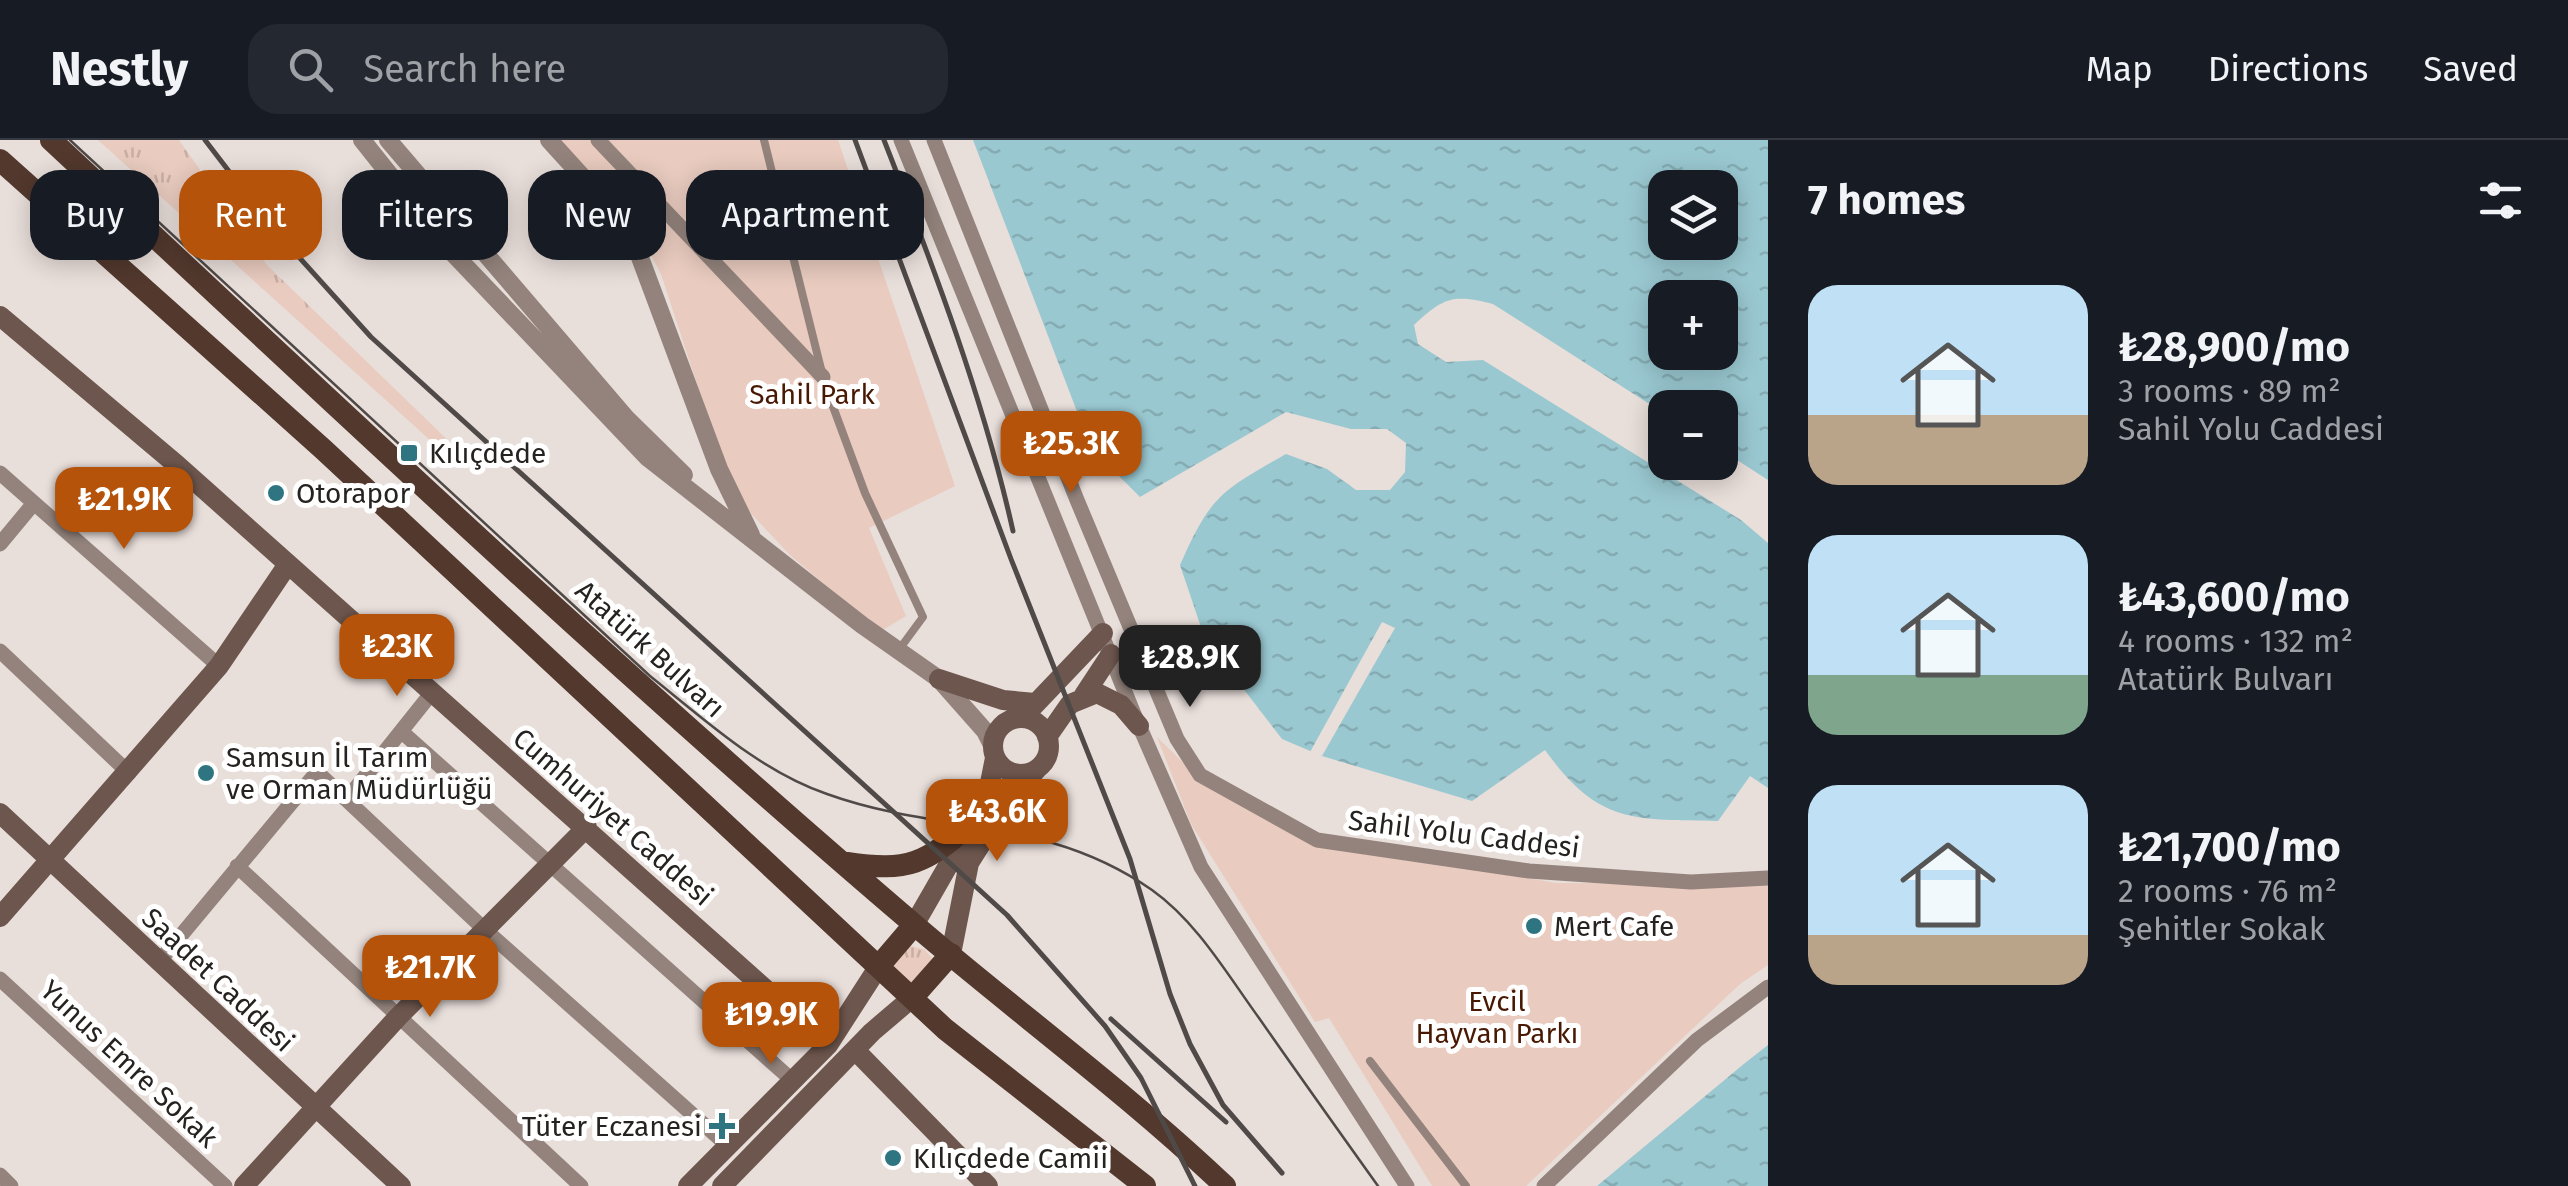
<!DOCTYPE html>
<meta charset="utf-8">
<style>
:root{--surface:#171b24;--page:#242831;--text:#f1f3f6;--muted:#9ea1a6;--line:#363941;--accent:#b45309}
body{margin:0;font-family:"Fira Sans",sans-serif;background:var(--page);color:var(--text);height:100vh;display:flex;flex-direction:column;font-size:38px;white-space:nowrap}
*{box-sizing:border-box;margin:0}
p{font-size:32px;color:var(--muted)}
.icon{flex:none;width:55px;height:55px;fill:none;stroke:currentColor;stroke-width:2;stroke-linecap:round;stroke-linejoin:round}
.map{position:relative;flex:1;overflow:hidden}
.sheet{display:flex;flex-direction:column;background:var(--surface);width:800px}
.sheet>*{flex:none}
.top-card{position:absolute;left:30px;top:30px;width:950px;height:90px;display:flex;gap:20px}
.controls{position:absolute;left:1648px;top:30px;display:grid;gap:20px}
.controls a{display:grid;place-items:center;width:90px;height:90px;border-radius:20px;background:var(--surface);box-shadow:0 5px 25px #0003;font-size:50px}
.price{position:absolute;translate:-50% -85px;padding:0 22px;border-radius:20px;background:var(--accent);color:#fff;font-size:32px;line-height:65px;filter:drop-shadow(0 2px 5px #0008)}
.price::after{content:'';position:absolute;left:50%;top:60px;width:30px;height:22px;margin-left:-15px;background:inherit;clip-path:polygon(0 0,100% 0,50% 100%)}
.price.current{background:#222;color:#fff}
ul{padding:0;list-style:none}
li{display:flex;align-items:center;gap:30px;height:250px;padding:0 40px}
li span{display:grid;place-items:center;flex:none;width:280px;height:200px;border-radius:30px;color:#555}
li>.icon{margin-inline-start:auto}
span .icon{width:120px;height:120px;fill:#fffc;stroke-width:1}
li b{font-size:42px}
h2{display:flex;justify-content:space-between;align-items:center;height:120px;padding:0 40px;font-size:42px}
.pill{padding:0 35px;border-radius:30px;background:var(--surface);box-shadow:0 5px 25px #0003;font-size:35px;line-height:90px}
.pill.current{background:var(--accent);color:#fff}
header{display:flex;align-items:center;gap:60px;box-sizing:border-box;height:140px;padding:0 50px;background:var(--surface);border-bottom:2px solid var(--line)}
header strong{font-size:48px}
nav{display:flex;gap:55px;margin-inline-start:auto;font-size:35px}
.search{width:700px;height:90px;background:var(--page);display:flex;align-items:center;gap:25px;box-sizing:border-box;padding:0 35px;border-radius:30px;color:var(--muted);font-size:38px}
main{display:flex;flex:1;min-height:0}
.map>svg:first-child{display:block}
.grass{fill:url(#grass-tufts)}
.green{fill:#e9cbbf}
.water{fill:url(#water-ripples);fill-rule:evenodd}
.pier{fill:#e8deda}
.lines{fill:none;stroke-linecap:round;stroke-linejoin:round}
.service{stroke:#93837c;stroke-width:8}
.minor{stroke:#93837c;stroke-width:15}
.tertiary{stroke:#93837c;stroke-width:18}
.secondary{stroke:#6d564d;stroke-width:20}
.primary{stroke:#52382d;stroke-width:22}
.tram{stroke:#4f4a48;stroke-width:2.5}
.rail{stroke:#4f4a48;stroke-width:5}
.poi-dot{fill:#2e7581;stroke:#fff;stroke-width:4}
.labels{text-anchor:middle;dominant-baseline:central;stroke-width:10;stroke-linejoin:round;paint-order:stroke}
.park-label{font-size:28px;fill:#481802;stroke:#fff}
.poi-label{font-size:28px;fill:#252220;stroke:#fff;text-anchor:start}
.street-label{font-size:28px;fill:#252220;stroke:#fff}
</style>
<header>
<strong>Nestly</strong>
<div class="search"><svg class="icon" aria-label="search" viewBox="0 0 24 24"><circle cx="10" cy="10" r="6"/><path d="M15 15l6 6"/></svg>Search here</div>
<nav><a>Map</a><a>Directions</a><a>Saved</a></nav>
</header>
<main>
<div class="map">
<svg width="1768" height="1046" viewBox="0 0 1768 1046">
<defs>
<pattern id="grass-tufts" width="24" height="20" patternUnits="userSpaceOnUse" patternTransform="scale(2.5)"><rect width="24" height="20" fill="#e9cbbf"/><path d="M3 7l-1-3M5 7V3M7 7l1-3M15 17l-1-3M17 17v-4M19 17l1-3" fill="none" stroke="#c8aea4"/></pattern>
<pattern id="water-ripples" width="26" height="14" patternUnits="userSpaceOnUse" patternTransform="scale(2.5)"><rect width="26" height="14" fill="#9ac8d1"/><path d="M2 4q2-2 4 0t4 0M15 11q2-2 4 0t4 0" fill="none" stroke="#85acb3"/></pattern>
</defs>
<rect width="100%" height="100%" fill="#e8deda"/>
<path class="grass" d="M98,0H179L267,125L461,313L451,319Z
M910,806L924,809L933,819L914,848L893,826Z"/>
<path class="green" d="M559,0H838L955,346L869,388L906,476L881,491L791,416L744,366L713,293L661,134L632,80Z
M1157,597L1202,641L1316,702L1556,743L1768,744V825L1740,844L1526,1046H1432L1329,878L1315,882L1191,684Z"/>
<path class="water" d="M973,0H1768V340L1720,309V268H1665V274L1493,164C1453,154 1444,157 1414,185L1418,204L1446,222L1483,220L1741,380L1768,403V648L1750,636L1718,681C1633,679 1599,685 1545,610L1472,661L1322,616L1282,599L1205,499L1180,425C1211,355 1221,351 1286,314L1327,329L1356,350H1390L1405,332L1406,303L1387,289H1351L1286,272L1140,357L1091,308ZM1665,48H1720V102H1665ZM1665,158H1720V212H1665Z
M1768,905V1046H1597L1745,923Z"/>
<path class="pier" d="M1382,482L1395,488L1322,616L1310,612Z"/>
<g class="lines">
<path class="service" d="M764,0L825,245L865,353L923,477L898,511
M1370,921L1466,1046"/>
<path class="minor" d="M598,0L823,237
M901,0L1134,574L1201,727L1407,1046
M934,0L1077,360L1177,599L1200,635L1317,700L1529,731L1691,742L1768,738
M0,333L219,526
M0,404L34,363
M0,511L129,633
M402,592L793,941
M347,659L430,555
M237,726L581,1046
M158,823L317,632L483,788L728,1006
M0,839L225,1046
M0,1035L11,1046
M1544,1046L1697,900L1768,847"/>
<path class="tertiary" d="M362,0L448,108L648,318L862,485L939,539L985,591L993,607
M388,0L627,279L684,335
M549,0L629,88L719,329L751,395"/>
<path class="secondary" d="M0,176L177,325L828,905
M939,539L1003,560L1035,563
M1084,555L1111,514
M1022,578L1103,493
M993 606a28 28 0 1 1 56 0a28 28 0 1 1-56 0Z
M1047,597L1070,564L1097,553L1121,565L1139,586
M0,673L401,1046
M0,777L219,526L286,427
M914,785L987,658L995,618
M951,814L969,723L1005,666L1038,628
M855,910L988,1046
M244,1046L398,877L587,687
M688,1046L828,905L879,826
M722,1046L872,892L913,857"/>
<path class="primary" d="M51,0C336,266 620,534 917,787C1019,874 1127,953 1225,1046
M0,20L324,310L945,889L1145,1046
M847,723C908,732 926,724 971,683
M879,826L914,785
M913,857L951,814"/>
<path class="tram" d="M70,0L650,536C705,580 760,631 827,654C941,695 1044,675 1152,750C1197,782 1227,834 1259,878C1298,934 1338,990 1378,1046"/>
<path class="rail" d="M205,0L270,85L371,197L1007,775L1105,886L1141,938L1195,1046
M855,0L1011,419L1130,719L1170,854L1190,904L1223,965L1282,1033
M884,0C934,128 983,257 1013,391
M1111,879L1226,982"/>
</g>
<g class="poi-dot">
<rect x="399" y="303" width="20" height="20" rx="5"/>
<circle cx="276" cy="353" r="10"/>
<circle cx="206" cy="633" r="10"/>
<circle cx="1534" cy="786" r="10"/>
<path d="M717 971h10v10h10v10h-10v10h-10v-10h-10v-10h10z"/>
<circle cx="893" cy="1018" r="10"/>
</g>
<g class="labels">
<g class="park-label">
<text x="812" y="254">Sahil Park</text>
<text x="1497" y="861">Evcil<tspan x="1497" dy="32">Hayvan Parkı</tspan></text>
</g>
<g class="poi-label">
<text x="429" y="313">Kılıçdede</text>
<text x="296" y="353">Otorapor</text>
<text x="226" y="617">Samsun İl Tarım<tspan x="226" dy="32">ve Orman Müdürlüğü</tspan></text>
<text x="1554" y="786">Mert Cafe</text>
<text x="702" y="986" text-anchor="end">Tüter Eczanesi</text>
<text x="913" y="1018">Kılıçdede Camii</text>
</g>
<g class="street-label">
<text transform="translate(650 509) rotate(42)">Atatürk Bulvarı</text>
<text transform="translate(613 677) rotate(41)">Cumhuriyet Caddesi</text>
<text transform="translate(1464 694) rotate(7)">Sahil Yolu Caddesi</text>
<text transform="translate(218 840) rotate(43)">Saadet Caddesi</text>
<text transform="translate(129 924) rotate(43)">Yunus Emre Sokak</text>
</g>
</g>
</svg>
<div class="controls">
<a><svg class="icon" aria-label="layers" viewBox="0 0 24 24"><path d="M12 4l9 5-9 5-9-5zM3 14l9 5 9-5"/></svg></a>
<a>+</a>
<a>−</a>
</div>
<b class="price" style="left:1071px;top:356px">₺25.3K</b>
<b class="price" style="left:124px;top:412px">₺21.9K</b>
<b class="price" style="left:397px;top:559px">₺23K</b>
<b class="price current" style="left:1190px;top:570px">₺28.9K</b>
<b class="price" style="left:997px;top:724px">₺43.6K</b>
<b class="price" style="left:430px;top:880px">₺21.7K</b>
<b class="price" style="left:771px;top:927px">₺19.9K</b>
<div class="top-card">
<a class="pill">Buy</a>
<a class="pill current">Rent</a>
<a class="pill">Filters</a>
<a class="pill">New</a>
<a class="pill">Apartment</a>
</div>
</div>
<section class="sheet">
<h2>7 homes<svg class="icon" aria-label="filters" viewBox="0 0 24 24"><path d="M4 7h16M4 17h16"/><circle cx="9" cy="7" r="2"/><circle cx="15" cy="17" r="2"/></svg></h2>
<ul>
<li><span style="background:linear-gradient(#bfe0f5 65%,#b9a48a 0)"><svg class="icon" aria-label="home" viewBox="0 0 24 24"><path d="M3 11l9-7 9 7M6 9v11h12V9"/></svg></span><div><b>₺28,900/mo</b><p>3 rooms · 89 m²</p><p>Sahil Yolu Caddesi</p></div></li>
<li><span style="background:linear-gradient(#bfe0f5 70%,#7fa58c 0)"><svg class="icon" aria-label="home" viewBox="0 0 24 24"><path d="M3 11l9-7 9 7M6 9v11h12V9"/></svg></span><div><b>₺43,600/mo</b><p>4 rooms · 132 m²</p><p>Atatürk Bulvarı</p></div></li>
<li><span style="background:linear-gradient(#bfe0f5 75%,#b9a48a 0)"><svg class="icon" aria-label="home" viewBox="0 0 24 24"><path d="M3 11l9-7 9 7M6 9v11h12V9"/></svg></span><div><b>₺21,700/mo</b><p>2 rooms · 76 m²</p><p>Şehitler Sokak</p></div></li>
</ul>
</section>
</main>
